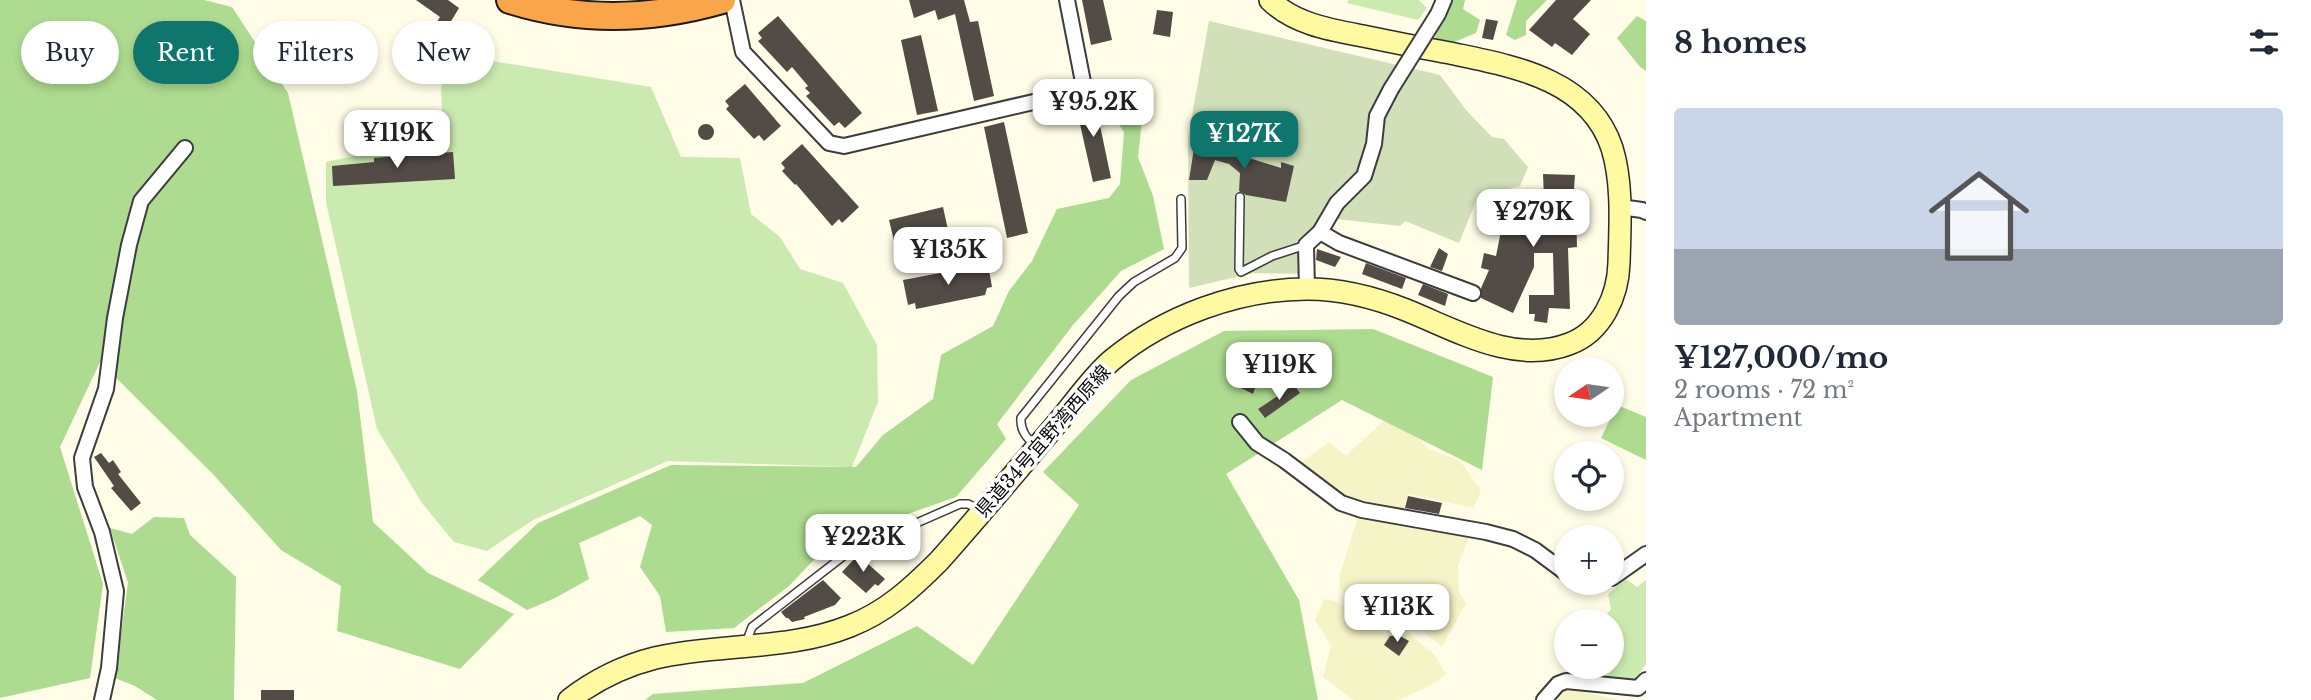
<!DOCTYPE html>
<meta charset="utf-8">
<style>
:root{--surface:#fff;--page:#f2f2f3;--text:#1f2937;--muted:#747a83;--accent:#0f766e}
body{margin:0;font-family:"Libre Baskerville","Noto Sans JP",serif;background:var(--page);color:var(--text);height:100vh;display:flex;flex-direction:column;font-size:26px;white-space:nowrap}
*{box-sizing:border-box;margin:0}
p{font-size:23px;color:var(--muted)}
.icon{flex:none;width:38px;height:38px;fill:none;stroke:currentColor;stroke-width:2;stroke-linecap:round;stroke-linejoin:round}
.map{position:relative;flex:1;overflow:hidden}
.panel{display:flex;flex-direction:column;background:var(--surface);width:665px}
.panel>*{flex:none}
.guide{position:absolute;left:21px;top:21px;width:665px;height:63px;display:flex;gap:14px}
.needle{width:46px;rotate:257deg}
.fabs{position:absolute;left:1554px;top:357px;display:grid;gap:14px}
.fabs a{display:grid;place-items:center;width:70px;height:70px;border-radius:50%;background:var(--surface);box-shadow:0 4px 10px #0003;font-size:35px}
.price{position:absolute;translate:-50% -60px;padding:0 16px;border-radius:14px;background:#fff;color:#222;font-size:23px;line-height:46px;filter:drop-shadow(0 2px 4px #0008)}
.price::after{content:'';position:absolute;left:50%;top:42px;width:21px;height:16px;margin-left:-10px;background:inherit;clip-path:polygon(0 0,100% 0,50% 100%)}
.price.selected{background:var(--accent);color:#fff}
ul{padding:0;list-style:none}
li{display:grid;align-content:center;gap:14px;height:371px;padding:0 28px}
li span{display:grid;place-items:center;height:217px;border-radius:7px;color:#555}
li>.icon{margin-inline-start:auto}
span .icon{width:126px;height:126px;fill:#fffc;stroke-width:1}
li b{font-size:30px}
h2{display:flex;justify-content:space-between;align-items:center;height:84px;padding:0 28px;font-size:30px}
.chip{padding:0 24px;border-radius:32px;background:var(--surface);box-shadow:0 4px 10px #0003;font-size:24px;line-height:63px}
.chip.selected{background:var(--accent);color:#fff}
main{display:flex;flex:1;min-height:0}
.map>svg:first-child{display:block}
.farmland{fill:#f5f4c7}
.green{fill:#cbeab0}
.forest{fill:#addb8f}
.cemetery{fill:#d1e0b9}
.building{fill:#534c46}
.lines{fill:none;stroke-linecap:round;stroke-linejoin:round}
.lane-casing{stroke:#3d3d3d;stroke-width:10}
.street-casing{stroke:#3d3d3d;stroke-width:18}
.secondary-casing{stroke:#2c2c2c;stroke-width:24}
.highway-casing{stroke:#1b1b1b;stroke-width:30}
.lane{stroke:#fff;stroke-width:7}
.street{stroke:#fff;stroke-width:14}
.secondary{stroke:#fffaa2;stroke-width:21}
.highway{stroke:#faa54a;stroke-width:26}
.street-bridge-casing{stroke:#3d3d3d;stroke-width:18;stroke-linecap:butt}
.street-bridge{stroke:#fff;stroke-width:14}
.labels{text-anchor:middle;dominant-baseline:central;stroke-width:7;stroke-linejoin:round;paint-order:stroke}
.street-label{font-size:19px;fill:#0a0a0a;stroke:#fff}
</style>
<main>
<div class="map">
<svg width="1646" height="700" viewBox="0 0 1646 700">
<rect width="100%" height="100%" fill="#fffce7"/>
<path class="farmland" d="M1392,413L1429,449L1460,461L1481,490L1474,508L1408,494L1402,512L1342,497L1298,464L1329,442L1346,456Z
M1359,514L1394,523L1470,534L1458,566L1459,592L1466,603L1442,647L1411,621L1391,625L1340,589L1339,577Z
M1324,599L1335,601L1385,634H1409L1434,654L1446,674L1428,687L1398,700H1354L1323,677L1331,645L1315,620Z
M1565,688L1620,700H1556Z"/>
<path class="green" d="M1349,0H1419L1427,8L1418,20L1347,3Z
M474,58L651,87L681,157L740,158L751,214L780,237L800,269L843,283L877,345L878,402L852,467L668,461L533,520L487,551L454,542L422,503L377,429L326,202V162L443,137L441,86Z
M1626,579L1637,587L1646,580V664L1634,681L1566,674L1571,667H1612V621H1602L1611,609L1608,594Z"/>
<path class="forest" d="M0,0H204L232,7L288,93L357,391L373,522L428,573L514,614L460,669L337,631L341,586L281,550L212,473L100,362L60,447L103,584L90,678L0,698Z
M1449,0H1465L1463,9L1480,20L1476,33L1447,45L1434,40Z
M1517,0H1547L1526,21V35L1515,40L1506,35Z
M1637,16L1646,21V71L1640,67L1617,38Z
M1112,87L1142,120L1138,157L1153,196L1164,249L1121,271L1073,325L997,424L1006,439L956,497L871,527L826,547L789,586L734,628L666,632L660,596L640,567L652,525L640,516L579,543L589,579L555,598L527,610L478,580L538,523L671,465L856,467L883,435L933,399L941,355L993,326L1009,291L1032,261L1057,209L1109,198L1120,184L1124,132L1099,96Z
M1373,329L1493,377L1482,470L1342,400L1226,474L1299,600L1318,700H645L653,694L803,683L917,626L973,665L1079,505L1043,472L1131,380L1224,331Z
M1617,405L1646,417V460L1601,438Z
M154,517L184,518L190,535L236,577L234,700H157L135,686L115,678L128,583L110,528L132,534Z"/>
<path class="cemetery" d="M1209,21L1440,75L1466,110L1492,137L1504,139L1528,167L1520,186L1478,196L1459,243L1405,221L1400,226L1336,219L1313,245L1303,274L1253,273L1189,288L1188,138Z"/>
<path class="building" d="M416,0H448L459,8L450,23L468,37L459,50L431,31L440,17Z
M909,0H964L970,22L978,21L994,96L974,101L955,14L938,20L935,10L914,18Z
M1082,0H1103L1112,40L1091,45Z
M1556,0H1591L1573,19L1590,34L1572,55L1555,43L1552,47L1529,30Z
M1157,10L1173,12L1170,37L1153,34Z
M778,16L862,113L845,128L839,122L834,126L806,96L810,93L805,88L808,86L792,67L787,72L758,41L762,38L758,33Z
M1486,19L1498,21L1493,40L1482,38Z
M921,35L938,111L917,115L901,40Z
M745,84L781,126L764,141L759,135L754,139L726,109L729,106L725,101Z
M1094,97L1111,178L1093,182L1075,102Z
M1004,122L1028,233L1007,238L984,127Z
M698 132a8 8 0 1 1 16 0a8 8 0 1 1-16 0Z
M1195,142L1251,152L1249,158L1281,168V162L1294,166L1286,202L1246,195L1239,191L1240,173L1229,164L1215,160L1207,180H1189Z
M802,144L859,207L842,223L839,219L832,226L796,184L795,185L782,171L785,168L781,163Z
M453,152L455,179L333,186L332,166L374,162V158Z
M1543,174L1575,175L1574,189H1568L1566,209L1576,210L1577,247L1568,248L1570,309L1549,308L1547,323L1534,321L1535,314H1529V295H1554L1553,253H1534V267L1513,313L1481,298V288L1489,270L1481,268L1484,253L1496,256L1506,206L1511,207L1514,198L1526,201V196L1544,199Z
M943,207L948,230L941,231L942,238L902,248L901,243L895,245L889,220Z
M1439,248L1448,254L1442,271L1430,267Z
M1317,249L1341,257L1335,267L1316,260Z
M1366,263L1406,278L1402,289L1362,274Z
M988,264L992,287L987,288L985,295L916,309L915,303L908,305L903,280Z
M1423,284L1448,294L1445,306L1418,295Z
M1243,376L1257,382L1253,394L1239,387Z
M1294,385L1300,393L1265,418L1258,409Z
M101,453L109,463L113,460L121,472L118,474L141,503L131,511L111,488L114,486L94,457Z
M1408,496L1442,503L1439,514L1405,508Z
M858,555L885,579L878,586L875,584L866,593L842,572Z
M823,580L841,598L835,605L804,617L805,619L792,622L788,618H786L781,612Z
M1390,636H1400L1409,641L1399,656L1384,645Z
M261,690H294V700H261Z"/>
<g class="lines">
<g class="lane-casing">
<path id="lane" d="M1240,197L1239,269L1241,272L1272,256L1306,245
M1036,447C1027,438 1020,431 1021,418L1119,296L1134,282L1175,258L1182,248L1181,199
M746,643L752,627L846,554L960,504H968L980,510"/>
</g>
<g class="street-casing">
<path id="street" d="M732,0L743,52L829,143L844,146L1068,94L1083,82L1067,0
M1438,14L1444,0
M1620,207L1642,210L1646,212
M1320,232L1339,243L1473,293
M1307,289L1306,245L1320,232L1337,203L1364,176L1374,144L1377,116L1391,89
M1240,422L1257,443L1284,460L1341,503L1362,510L1486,532L1513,539L1535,550L1566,573
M1612,578L1646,554
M102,700L109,668L116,591L102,532L85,487L82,458L106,389L115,318L129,245L141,201L185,148
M1544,700L1558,684L1566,681L1638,688L1646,680"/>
</g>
<g class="secondary-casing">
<path id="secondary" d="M569,700C595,680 623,666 655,658C719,643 788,651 850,626C886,612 912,588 939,561C980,515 1019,468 1059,421C1076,401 1092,377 1112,360C1165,316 1239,289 1307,289C1340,289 1376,298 1406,310C1456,330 1514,365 1569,344C1602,332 1618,296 1619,263C1620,225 1623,184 1612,148C1589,78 1511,66 1450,53C1421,48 1392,42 1363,36C1331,30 1294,24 1270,0"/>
</g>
<g class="highway-casing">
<path id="highway" d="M510,0C579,22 652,20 722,0"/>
</g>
<use href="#lane" class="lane"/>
<use href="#street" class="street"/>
<use href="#secondary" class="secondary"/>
<use href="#highway" class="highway"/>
<g class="street-bridge-casing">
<path id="street-bridge" d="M1391,89L1438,14"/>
</g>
<use href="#street-bridge" class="street-bridge"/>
</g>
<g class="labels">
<g class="street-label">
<text transform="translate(1043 441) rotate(-49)">県道34号宜野湾西原線</text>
</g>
</g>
</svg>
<div class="fabs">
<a><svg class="needle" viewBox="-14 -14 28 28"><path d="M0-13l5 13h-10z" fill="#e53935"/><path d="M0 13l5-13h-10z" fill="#747a83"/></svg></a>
<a><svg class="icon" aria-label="locate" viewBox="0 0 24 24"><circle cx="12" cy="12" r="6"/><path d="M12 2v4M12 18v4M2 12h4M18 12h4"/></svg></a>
<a>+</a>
<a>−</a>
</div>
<b class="price" style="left:1093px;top:139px">¥95.2K</b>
<b class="price" style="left:397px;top:170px">¥119K</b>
<b class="price selected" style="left:1244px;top:171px">¥127K</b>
<b class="price" style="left:1533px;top:249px">¥279K</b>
<b class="price" style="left:948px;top:287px">¥135K</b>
<b class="price" style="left:1279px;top:402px">¥119K</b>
<b class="price" style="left:863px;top:574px">¥223K</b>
<b class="price" style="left:1397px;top:644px">¥113K</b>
<div class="guide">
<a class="chip">Buy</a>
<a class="chip selected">Rent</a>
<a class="chip">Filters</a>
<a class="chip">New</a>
</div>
</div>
<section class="panel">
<h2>8 homes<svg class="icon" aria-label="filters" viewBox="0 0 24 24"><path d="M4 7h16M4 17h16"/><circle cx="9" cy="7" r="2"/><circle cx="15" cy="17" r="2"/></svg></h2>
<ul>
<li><span style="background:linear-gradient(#c9d6e8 65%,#9aa5b1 0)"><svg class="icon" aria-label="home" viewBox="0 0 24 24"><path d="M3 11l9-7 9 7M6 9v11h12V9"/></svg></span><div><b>¥127,000/mo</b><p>2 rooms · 72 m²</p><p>Apartment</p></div></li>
</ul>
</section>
</main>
